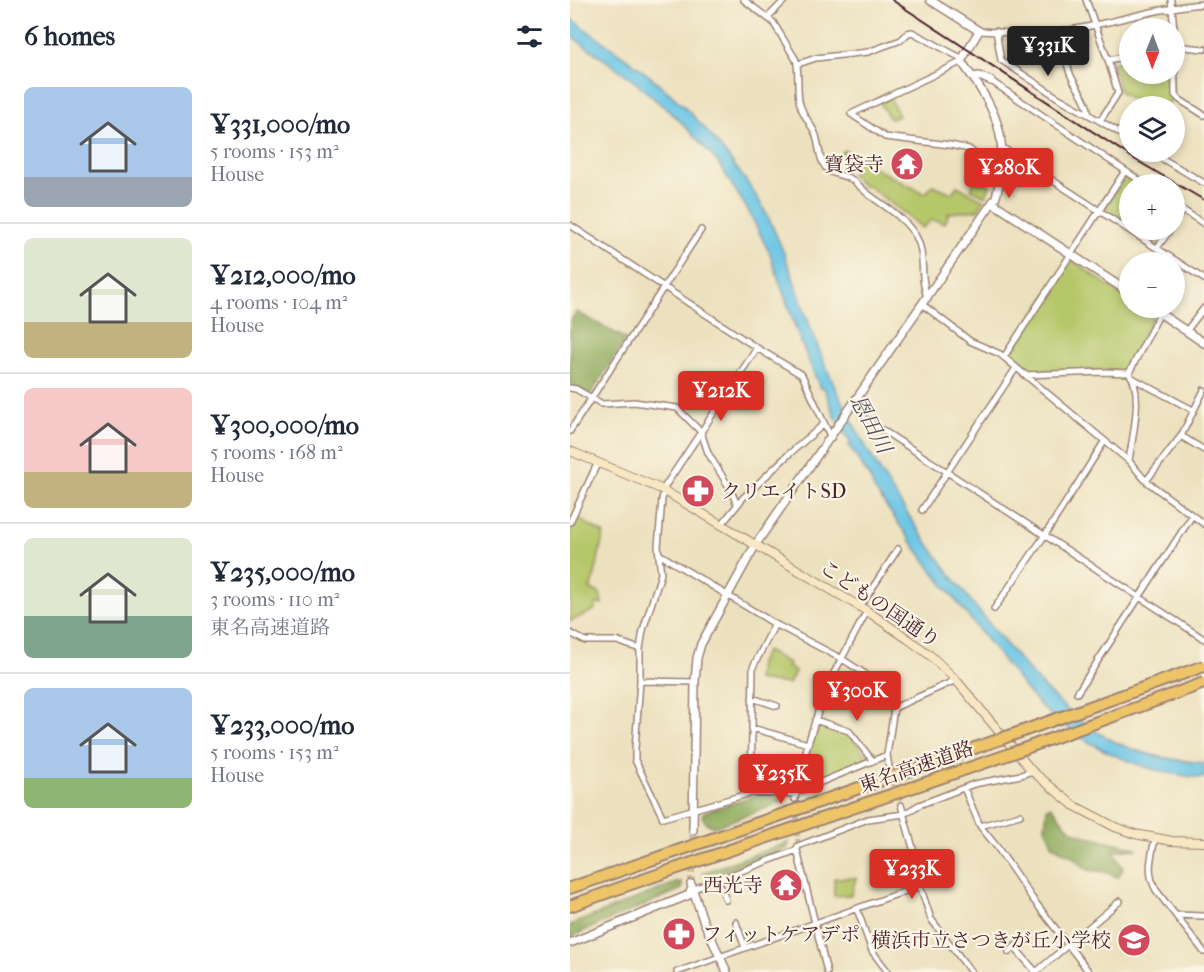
<!DOCTYPE html>
<meta charset="utf-8">
<style>
:root{--surface:#fff;--page:#f6f6f7;--text:#1f2937;--muted:#747a83;--line:#e0e1e3;--accent:#d93025}
body{margin:0;font-family:"IM FELL French Canon","Noto Serif JP",serif;background:var(--page);color:var(--text);height:100vh;display:flex;flex-direction:column;font-size:22px;white-space:nowrap}
*{box-sizing:border-box;margin:0}
p{font-size:20px;color:var(--muted)}
.icon{flex:none;width:33px;height:33px;fill:none;stroke:currentColor;stroke-width:2;stroke-linecap:round;stroke-linejoin:round}
.map{position:relative;flex:1;overflow:hidden}
.details{display:flex;flex-direction:column;background:var(--surface);width:570px}
.details>*{flex:none}
.needle{width:39px;rotate:181deg}
.buttons{position:absolute;left:549px;top:18px;display:grid;gap:12px}
.buttons a{display:grid;place-items:center;width:66px;height:66px;border-radius:50%;background:var(--surface);box-shadow:0 3px 9px #0003;font-size:30px}
.price{position:absolute;translate:-50% -51px;padding:0 14px;border-radius:6px;background:var(--accent);color:#fff;font-size:20px;line-height:39px;filter:drop-shadow(0 2px 3px #0008)}
.price::after{content:'';position:absolute;left:50%;top:36px;width:18px;height:14px;margin-left:-9px;background:inherit;clip-path:polygon(0 0,100% 0,50% 100%)}
.price.active{background:#222;color:#fff}
ul{padding:0;list-style:none}
li{display:flex;align-items:center;gap:18px;height:150px;padding:0 24px}
li+li{border-top:2px solid var(--line)}
li span{display:grid;place-items:center;flex:none;width:168px;height:120px;border-radius:9px;color:#555}
li>.icon{margin-inline-start:auto}
span .icon{width:72px;height:72px;fill:#fffc;stroke-width:1}
li b{font-size:26px}
h2{display:flex;justify-content:space-between;align-items:center;height:72px;padding:0 24px;font-size:26px}
main{display:flex;flex:1;min-height:0}
.map>svg:first-child{display:block}
.green{fill:#b6c76a;stroke:#80734a;stroke-width:1.5}
.forest{fill:#90ac5e;stroke:#6d6644;stroke-width:1.5}
.water{fill:#66c4e5;stroke:#587288;stroke-width:1.5}
.lines{fill:none;stroke-linecap:round;stroke-linejoin:round}
.minor-tunnel{stroke:#ccbaa1;stroke-width:5;stroke-dasharray:5 2.5;stroke-linecap:butt}
.tertiary-tunnel{stroke:#ccbaa1;stroke-width:7;stroke-dasharray:7 3.5;stroke-linecap:butt}
.minor-casing{stroke:#9b8074;stroke-width:8}
.tertiary-casing{stroke:#9b8074;stroke-width:10}
.secondary-casing{stroke:#9b8074;stroke-width:10}
.motorway-casing{stroke:#9b8074;stroke-width:14}
.minor{stroke:#fff;stroke-width:5}
.tertiary{stroke:#fff;stroke-width:7}
.secondary{stroke:#f8e7c3;stroke-width:8}
.motorway{stroke:#eec469;stroke-width:10}
.rail{stroke:#4a1f2b;stroke-width:2}
.motorway-bridge-casing{stroke:#9b8074;stroke-width:14;stroke-linecap:butt}
.motorway-bridge{stroke:#eec469;stroke-width:10}
.labels{text-anchor:middle;dominant-baseline:central;stroke-width:4.5;stroke-linejoin:round;paint-order:stroke}
.poi-label{font-size:20px;fill:#4a1f2b;stroke:#fcf5e5;text-anchor:end}
.street-label{font-size:20px;fill:#4a1f2b;stroke:#fcf5e5}
.water-label{font-size:21px;font-style:italic;fill:#525163;stroke:#fcf5e5}
</style>
<main>
<section class="details">
<h2>6 homes<svg class="icon" aria-label="filters" viewBox="0 0 24 24"><path d="M4 7h16M4 17h16"/><circle cx="9" cy="7" r="2"/><circle cx="15" cy="17" r="2"/></svg></h2>
<ul>
<li><span style="background:linear-gradient(#a9c7e8 75%,#9aa5b1 0)"><svg class="icon" aria-label="home" viewBox="0 0 24 24"><path d="M3 11l9-7 9 7M6 9v11h12V9"/></svg></span><div><b>¥331,000/mo</b><p>5 rooms · 153 m²</p><p>House</p></div></li>
<li><span style="background:linear-gradient(#dfe7d0 70%,#c2b280 0)"><svg class="icon" aria-label="home" viewBox="0 0 24 24"><path d="M3 11l9-7 9 7M6 9v11h12V9"/></svg></span><div><b>¥212,000/mo</b><p>4 rooms · 104 m²</p><p>House</p></div></li>
<li><span style="background:linear-gradient(#f6c9c9 70%,#c2b280 0)"><svg class="icon" aria-label="home" viewBox="0 0 24 24"><path d="M3 11l9-7 9 7M6 9v11h12V9"/></svg></span><div><b>¥300,000/mo</b><p>5 rooms · 168 m²</p><p>House</p></div></li>
<li><span style="background:linear-gradient(#dfe7d0 65%,#7fa58c 0)"><svg class="icon" aria-label="home" viewBox="0 0 24 24"><path d="M3 11l9-7 9 7M6 9v11h12V9"/></svg></span><div><b>¥235,000/mo</b><p>3 rooms · 110 m²</p><p>東名高速道路</p></div></li>
<li><span style="background:linear-gradient(#a9c7e8 75%,#8fb573 0)"><svg class="icon" aria-label="home" viewBox="0 0 24 24"><path d="M3 11l9-7 9 7M6 9v11h12V9"/></svg></span><div><b>¥233,000/mo</b><p>5 rooms · 153 m²</p><p>House</p></div></li>
</ul>
</section>
<div class="map">
<svg width="634" height="972" viewBox="0 0 634 972">
<rect width="100%" height="100%" fill="#fcf5e5"/>
<filter id="ink" filterUnits="userSpaceOnUse"><feTurbulence type="fractalNoise" baseFrequency=".0167" numOctaves="2"/><feDisplacementMap in="SourceGraphic" scale="12" xChannelSelector="R" yChannelSelector="G"/><feConvolveMatrix kernelMatrix="1 2 1 2 8 2 1 2 1" color-interpolation-filters="sRGB"/></filter>
<filter id="wash" filterUnits="userSpaceOnUse"><feTurbulence type="fractalNoise" baseFrequency=".008" numOctaves="4" result="noise"/><feDisplacementMap in="SourceGraphic" scale="24" xChannelSelector="R" yChannelSelector="G"/><feGaussianBlur stdDeviation="1.35" result="paint"/><feColorMatrix in="noise" values="0 0 0 0 0 0 0 0 0 0 0 0 0 0 0 0 0 1.4 0 .05"/><feComposite in="paint" operator="in"/></filter>
<g filter="url(#wash)">
<rect width="100%" height="100%" fill="#ece1be"/>
<path class="green" d="M559,59L560,74H602L603,96L597,106H573L550,92L542,63Z
M320,98L329,116L320,119L310,103Z
M274,150L312,172L355,194L363,185L382,193L387,186L414,200L408,210L379,213L375,223L362,220L352,228L338,216L298,186L294,187L281,174L286,170L267,158Z
M555,176L568,184H560L559,226L534,209Z
M404,181L412,184L414,182L420,185L416,196L401,189Z
M565,230H596L586,243Z
M499,261H503L559,300L560,308H571L581,315L582,319L555,371L455,370L440,357L439,354Z
M6,517L34,534C28,553 28,571 20,589L30,593L32,604H26L25,610L0,621V529Z
M196,651L219,663L217,667L225,671L219,684L187,680L189,663Z
M246,722L278,732L299,760L230,789Z
M264,878H286L281,895L264,896Z"/>
<path class="forest" d="M7,312L56,339L20,395L0,384V321Z
M182,797L213,798V802L144,827L136,823L132,816L134,812Z
M481,806C489,813 493,825 503,831C523,842 548,841 568,849L544,851L553,869L548,877L535,872L518,870L501,856L483,846L475,827L477,808Z
M219,842L217,849L143,876L137,877L132,873Z
M108,882H112V889L0,937V925Z"/>
<path class="water" d="M0,18C36,44 77,71 109,102C136,127 160,158 181,188C217,242 230,308 256,367C297,462 360,552 426,632C460,673 493,715 541,740C570,755 602,760 634,763V778C569,773 504,743 460,695L358,565L304,489L301,480L279,445L281,443L264,415L254,388H250L230,340L199,252L178,210L147,161L109,120L59,77L0,35Z"/>
</g>
<g filter="url(#ink)">
<g class="lines">
<path class="minor-tunnel" d="M319,767L331,805
M226,809L228,846"/>
<path class="tertiary-tunnel" d="M121,884L123,830"/>
<g class="minor-casing">
<path id="minor" d="M174,0L203,22L226,60C229,66 227,90 229,100C230,112 240,122 245,133C250,145 248,162 259,171C265,175 274,175 281,179C287,183 292,189 298,194C314,206 331,215 343,232C358,251 348,280 358,298
M516,0L538,60L548,93L530,121L560,139
M601,0L604,28
M198,17L215,0
M493,30C495,46 495,64 502,78C509,91 517,100 519,114
M409,31C428,31 446,35 465,34C522,31 577,8 634,4
M426,31L431,60L487,97L530,121
M604,45L605,95L610,100L634,115
M604,46L634,49
M538,60L560,56
M391,62L281,114L315,137L380,145L399,149L431,176
M228,64L246,58L298,52L331,40L338,33L342,32L391,58
M421,81L575,184
M433,148L634,279
M581,152L634,183
M604,204L634,224
M604,222L613,210
M0,225L187,348L232,375L261,438
M587,248L600,230
M353,305L400,341L430,354L559,461L576,481L634,524
M617,330L634,308
M187,348L95,486L92,499L88,547L91,574L73,630L70,649V681L65,749V760L93,818L181,793L222,794L317,755
M434,357L555,171
M559,373L590,313
M454,375L534,372L559,373C574,392 562,438 559,461
M564,379L623,410
M0,388L6,389L32,404L64,402L107,408L131,432L138,453L159,487L167,504
M285,403L294,418L634,639
M0,431L131,230
M611,436L634,450
M576,481L611,436L634,390
M352,510L446,368
M0,522L28,462
M152,524L173,498L218,455L254,424
M89,554L205,624L272,659L294,673L310,689L324,708
M290,607L328,549
M424,609L475,535L534,442
M0,633L15,641H47L70,649
M70,681L125,682
M507,693L622,516
M182,698L207,706
M245,720L279,731L303,761
M182,728L238,744
M319,767L317,755L324,708L386,680
M394,788L410,826L427,847L462,898L519,972
M181,793L183,667L205,624
M225,799L237,747L255,690L297,611
M331,805L346,859L350,886L361,919L401,972
M410,826L450,815
M585,839C581,858 576,872 586,890L634,952
M227,850L257,972
M148,880L156,900
M121,890L227,850L228,846L298,819L334,814L349,805L404,784L451,775L462,771
M287,909L302,951L318,972
M606,915L634,916
M166,922L175,948
M445,948L466,972
M439,952L452,940
M107,972L350,886
M466,972L550,901"/>
</g>
<g class="tertiary-casing">
<path id="tertiary" d="M404,77L409,76L421,81
M423,203L560,293
M582,308L634,343
M123,830L125,682L127,658L131,644L186,544L426,197C442,137 425,107 391,61L409,31L360,0
M121,884L133,920L157,972
M0,943L119,895L121,890"/>
</g>
<g class="secondary-casing">
<path id="secondary" d="M0,451L91,489L297,611L338,639L361,656L386,680L462,771L503,805L545,827L565,834L602,841L634,842"/>
</g>
<g class="motorway-casing">
<path id="motorway" d="M0,888L425,741
M0,906L58,885L437,755"/>
</g>
<use href="#minor" class="minor"/>
<use href="#tertiary" class="tertiary"/>
<use href="#secondary" class="secondary"/>
<use href="#motorway" class="motorway"/>
<path class="rail" d="M322,0L566,160L634,200"/>
<g class="motorway-bridge-casing">
<path id="motorway-bridge" d="M425,741L634,666
M437,755L634,683"/>
</g>
<use href="#motorway-bridge" class="motorway-bridge"/>
</g>
</g>
<defs>
<g id="temple-disc" transform="scale(1.725)"><circle r="9.5" fill="#d1495b" stroke="#fcf5e5"/><path d="M0-6L5-2H3V0L6.5 2.5H4V6H1.5V3h-3V6H-4V2.5H-6.5L-3 0V-2H-5Z" fill="#fff"/></g>
<g id="pharmacy-disc" transform="scale(1.725)"><circle r="9.5" fill="#d1495b" stroke="#fcf5e5"/><path d="M-2-6h4v4h4v4h-4v4h-4v-4h-4v-4h4Z" fill="#fff"/></g>
<g id="school-disc" transform="scale(1.725)"><circle r="9.5" fill="#d1495b" stroke="#fcf5e5"/><path d="M0-5L7-2L0 1L-7-2ZM-4 1L0 2.5L4 1V4Q0 6-4 4Z" fill="#fff"/></g>
</defs>
<g fill-rule="evenodd">
<use href="#temple-disc" x="337" y="164"/>
<use href="#pharmacy-disc" x="128" y="491"/>
<use href="#temple-disc" x="216" y="885"/>
<use href="#pharmacy-disc" x="109" y="934"/>
<use href="#school-disc" x="564" y="940"/>
</g>
<g class="labels">
<g class="poi-label">
<text x="314" y="164">寶袋寺</text>
<text x="151" y="491" text-anchor="start">クリエイトSD</text>
<text x="193" y="885">西光寺</text>
<text x="132" y="934" text-anchor="start">フィットケアデポ</text>
<text x="541" y="940">横浜市立さつきが丘小学校</text>
</g>
<g class="street-label">
<text transform="translate(310 604) rotate(34)">こどもの国通り</text>
<text transform="translate(346 767) rotate(-19)">東名高速道路</text>
</g>
<g class="water-label">
<text transform="translate(301 424) rotate(62)">恩田川</text>
</g>
</g>
</svg>
<div class="buttons">
<a><svg class="needle" viewBox="-14 -14 28 28"><path d="M0-13l5 13h-10z" fill="#e53935"/><path d="M0 13l5-13h-10z" fill="#747a83"/></svg></a>
<a><svg class="icon" aria-label="layers" viewBox="0 0 24 24"><path d="M12 4l9 5-9 5-9-5zM3 14l9 5 9-5"/></svg></a>
<a>+</a>
<a>−</a>
</div>
<b class="price active" style="left:478px;top:77px">¥331K</b>
<b class="price" style="left:439px;top:199px">¥280K</b>
<b class="price" style="left:151px;top:422px">¥212K</b>
<b class="price" style="left:287px;top:722px">¥300K</b>
<b class="price" style="left:211px;top:805px">¥235K</b>
<b class="price" style="left:342px;top:900px">¥233K</b>
</div>
</main>
